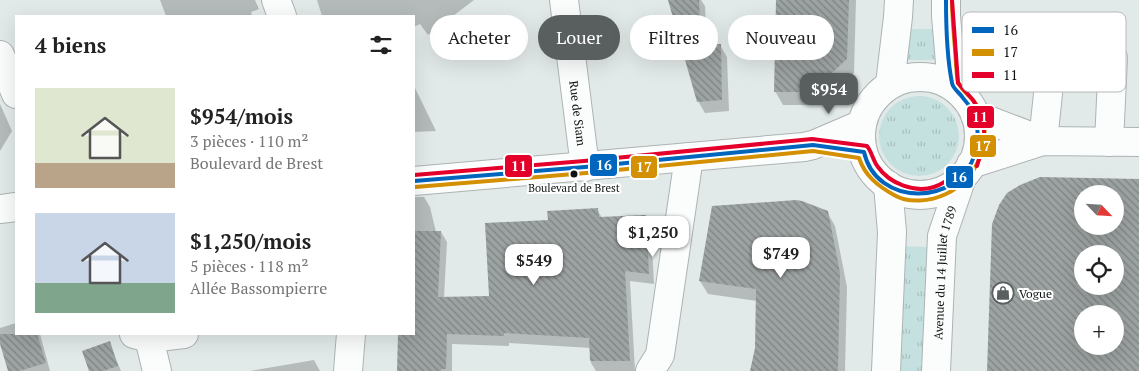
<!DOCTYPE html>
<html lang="fr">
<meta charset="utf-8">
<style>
:root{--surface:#fff;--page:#f2f2f2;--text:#222;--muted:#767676;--accent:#585f5e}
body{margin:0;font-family:"PT Serif",serif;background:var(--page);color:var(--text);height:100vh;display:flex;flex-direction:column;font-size:19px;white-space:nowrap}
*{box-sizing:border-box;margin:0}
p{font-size:16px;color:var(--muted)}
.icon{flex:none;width:28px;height:28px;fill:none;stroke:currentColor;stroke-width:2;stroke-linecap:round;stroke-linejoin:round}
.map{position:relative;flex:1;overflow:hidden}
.drawer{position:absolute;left:15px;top:15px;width:400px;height:320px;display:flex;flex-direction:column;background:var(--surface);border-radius:0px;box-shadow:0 5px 20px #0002}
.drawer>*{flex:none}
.banner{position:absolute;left:430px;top:15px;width:475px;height:45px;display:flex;gap:10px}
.needle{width:32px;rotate:115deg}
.buttons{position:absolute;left:1074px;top:185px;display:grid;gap:10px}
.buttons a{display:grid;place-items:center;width:50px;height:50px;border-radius:50%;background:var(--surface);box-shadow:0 5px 20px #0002;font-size:25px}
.price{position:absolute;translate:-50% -42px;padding:0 11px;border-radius:10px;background:#fff;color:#222;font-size:16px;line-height:32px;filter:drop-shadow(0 1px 2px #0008)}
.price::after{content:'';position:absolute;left:50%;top:30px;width:15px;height:11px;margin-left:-8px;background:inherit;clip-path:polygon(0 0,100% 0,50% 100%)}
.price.active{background:var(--accent);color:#fff}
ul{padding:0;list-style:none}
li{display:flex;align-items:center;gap:15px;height:125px;padding:0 20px}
li span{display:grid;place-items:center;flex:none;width:140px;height:100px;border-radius:0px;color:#555}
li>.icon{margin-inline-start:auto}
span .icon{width:60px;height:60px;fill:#fffc;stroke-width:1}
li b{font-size:21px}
h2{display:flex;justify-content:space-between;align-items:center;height:60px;padding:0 20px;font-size:21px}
.tag{padding:0 18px;border-radius:22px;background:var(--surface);box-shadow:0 5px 20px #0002;font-size:18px;line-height:45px}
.tag.active{background:var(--accent);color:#fff}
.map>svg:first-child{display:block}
.grass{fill:url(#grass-tufts)}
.shadow{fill:#0003;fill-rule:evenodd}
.building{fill:url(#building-back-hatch);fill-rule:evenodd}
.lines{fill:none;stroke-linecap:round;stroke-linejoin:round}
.minor-casing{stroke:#adb3b3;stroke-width:30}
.major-casing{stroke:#adb3b3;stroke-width:30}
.minor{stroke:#fbfcfc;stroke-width:28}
.major{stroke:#fbfcfc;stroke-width:28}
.bus-1-casing{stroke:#fff;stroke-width:8}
.bus-2-casing{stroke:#fff;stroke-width:8}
.bus-3-casing{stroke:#fff;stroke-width:8}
.bus-1{stroke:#0065bd;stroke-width:4}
.bus-2{stroke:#d49003;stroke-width:4}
.bus-3{stroke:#e4002b;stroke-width:4}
.bus-dot{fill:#0e1413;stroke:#fff;stroke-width:2}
.labels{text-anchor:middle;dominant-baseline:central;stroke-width:4;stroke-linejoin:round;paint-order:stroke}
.bus-label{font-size:11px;fill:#0e1413;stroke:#fff}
.street-label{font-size:12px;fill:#0e1413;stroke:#fff}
.poi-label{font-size:12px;fill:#0e1413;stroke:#fff;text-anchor:start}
.key{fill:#fff;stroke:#b7b8b8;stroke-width:1}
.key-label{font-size:14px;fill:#0e1413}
.line-badge{stroke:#fff;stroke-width:2}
.badge-label{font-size:14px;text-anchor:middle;font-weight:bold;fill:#fff}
</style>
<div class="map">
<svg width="1139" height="371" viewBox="0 0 1139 371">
<defs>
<pattern id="grass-tufts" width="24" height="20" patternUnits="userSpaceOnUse" patternTransform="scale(1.25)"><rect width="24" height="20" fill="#c5e1df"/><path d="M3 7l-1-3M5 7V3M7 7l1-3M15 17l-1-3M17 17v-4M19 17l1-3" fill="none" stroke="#a8c0be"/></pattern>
<pattern id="building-back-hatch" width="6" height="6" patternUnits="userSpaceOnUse" patternTransform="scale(1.25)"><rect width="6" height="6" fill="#9da3a2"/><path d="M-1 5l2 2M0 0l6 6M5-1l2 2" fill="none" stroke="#7e8483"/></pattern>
</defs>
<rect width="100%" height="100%" fill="#e2eae9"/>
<path class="grass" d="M904,29H934L935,60H904Z
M879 136a40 40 0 1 1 80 0a40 40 0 1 1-80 0Z
M899,246L927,247L924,371H896Z"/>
<path class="shadow" d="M160,0H255L259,9L251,12L252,16H166Z
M317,0H474L428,35L420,24L414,27V16H322Z
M670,0H701L705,6L707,46L720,45L727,57L729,111L705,113L698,101Z
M778,0H856L854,73L819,105H783L775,91Z
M414,86L417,92L436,131L414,132Z
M0,104L12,131L0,151Z
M1139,181V371H989L1000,205ZM1082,194H1115V226H1082ZM1082,254H1115V286H1082ZM1082,314H1115V346H1082Z
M414,197H424L430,207L436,232H441L447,242L444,298L490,297L549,222L597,209L602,218L645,216L651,227L654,284L630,281L635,371H596L591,363V348L509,343V346L452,344V371H398L399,334H414Z
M713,207L827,212L835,226L847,287L845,371H752L756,348L757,301L708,294L700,281Z
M16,323V334H40L50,371H10L0,340V328Z
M109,342L121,371H90Z
M314,360L320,371H250Z"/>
<path class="building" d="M668,0H699L701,45L721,44L722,100L697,102Z
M776,0H849L847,59L811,92H774Z
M1040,177L1139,179V371H987L992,224L999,205L1007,193L1020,185ZM1082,194H1115V226H1082ZM1082,254H1115V286H1082ZM1082,314H1115V346H1082Z
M796,200L802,201L828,211L840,273L838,371H750L755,348L756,289L699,281L712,206Z
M598,208L599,217L646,215L649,274L625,271L630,361H590L589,338L504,333V336L447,334L446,369H441V371H397L398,334H414V231H441L438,297L489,296L485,223L548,220L547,211Z
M0,334H37L46,363L19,371H8L0,344Z
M110,341L118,366L103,371H89L82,351Z"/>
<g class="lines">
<g class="minor-casing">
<g id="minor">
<path d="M276,0L282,16"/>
<path id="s1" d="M564,0L585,167"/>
<path d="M0,55L16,94"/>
<path d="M975,115L1043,141"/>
<path d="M1043,141L1052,56"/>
<path d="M1109,142L1113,58"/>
<path d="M971,164L1043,141L1139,142"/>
<path d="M134,334L149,338L184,334"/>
<path d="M149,338L157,371"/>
<path d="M348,371L351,334"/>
<path d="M650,371L660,355L689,157"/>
</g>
</g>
<g class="major-casing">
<g id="major">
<path d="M946,0V16L952,86"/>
<circle cx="920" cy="136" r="59"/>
<path d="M890,84L898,17L899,0"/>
<path d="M414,181L804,147L813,145L862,124"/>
<path d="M0,209L16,207"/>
<path d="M886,371L892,232L888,185"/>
<path id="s2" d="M936,371L942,236L962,177"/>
</g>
</g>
<use href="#minor" class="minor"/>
<use href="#major" class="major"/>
<g class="bus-1-casing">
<path id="bus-1" d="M414,181L585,167L813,145L864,152C876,207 958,207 975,154C981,135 977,113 963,98C960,93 953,89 952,83C947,58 946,25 946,0"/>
</g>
<g class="bus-2-casing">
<path id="bus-2" d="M415,187L586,173L813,151L859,158C865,176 878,186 894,195C909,204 931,201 946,194C977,179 995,140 978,107C973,98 963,92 959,84C956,79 957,70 956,65C955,43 952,22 952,0"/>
</g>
<g class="bus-3-casing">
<path id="bus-3" d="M952,0L958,83L973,100L978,109L984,130V142L977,166
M414,175L584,161L812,139L867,146C872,152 873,161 878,167C890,184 915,193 934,187C943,184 951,178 958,172"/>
</g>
<use href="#bus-1" class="bus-1"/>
<use href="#bus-2" class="bus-2"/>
<use href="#bus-3" class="bus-3"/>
</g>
<defs>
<g id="shop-ring" transform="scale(1.125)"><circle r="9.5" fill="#fff" stroke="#585f5e" stroke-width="1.5"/><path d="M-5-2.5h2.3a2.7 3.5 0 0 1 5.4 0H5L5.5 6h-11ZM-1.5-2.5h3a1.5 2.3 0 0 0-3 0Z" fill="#585f5e"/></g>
</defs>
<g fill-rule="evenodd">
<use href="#shop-ring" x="1003" y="293"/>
</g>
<circle class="bus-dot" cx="574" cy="174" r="4.5"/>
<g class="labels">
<g class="bus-label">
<text x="574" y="188">Boulevard de Brest</text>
</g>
<g class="street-label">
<text stroke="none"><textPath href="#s1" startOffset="114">Rue de Siam</textPath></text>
<text stroke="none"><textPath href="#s2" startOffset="99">Avenue du 14 Juillet 1789</textPath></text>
</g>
<g class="poi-label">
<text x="1019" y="293">Vogue</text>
</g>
</g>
<rect x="962" y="12" width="164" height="80" rx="8" class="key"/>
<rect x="972" y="27" width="22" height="6" fill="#0065bd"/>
<rect x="972" y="49" width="22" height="7" fill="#d49003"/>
<rect x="972" y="72" width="22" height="6" fill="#e4002b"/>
<g class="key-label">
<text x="1003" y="35">16</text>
<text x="1003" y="57">17</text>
<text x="1003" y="80">11</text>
</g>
<g class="line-badge">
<rect x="966" y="105" width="29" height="24" rx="5" fill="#e4002b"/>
<rect x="969" y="134" width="28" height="24" rx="5" fill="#d49003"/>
<rect x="589" y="153" width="29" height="24" rx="5" fill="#0065bd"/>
<rect x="504" y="154" width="29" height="24" rx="5" fill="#e4002b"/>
<rect x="630" y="155" width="28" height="24" rx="5" fill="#d49003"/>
<rect x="945" y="165" width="29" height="24" rx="5" fill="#0065bd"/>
</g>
<g class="badge-label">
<text x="980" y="122">11</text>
<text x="983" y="151">17</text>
<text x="604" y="170">16</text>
<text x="519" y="171">11</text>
<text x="644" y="172">17</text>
<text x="959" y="182">16</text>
</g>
</svg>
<div class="buttons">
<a><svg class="needle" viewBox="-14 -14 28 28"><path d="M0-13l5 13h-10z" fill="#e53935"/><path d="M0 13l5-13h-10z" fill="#767676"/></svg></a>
<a><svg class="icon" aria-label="locate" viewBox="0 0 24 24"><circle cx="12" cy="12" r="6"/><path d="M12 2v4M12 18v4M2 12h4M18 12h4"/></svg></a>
<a>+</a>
</div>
<b class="price active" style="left:829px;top:115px">$954</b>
<b class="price" style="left:653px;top:258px">$1,250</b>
<b class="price" style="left:781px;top:279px">$749</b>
<b class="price" style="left:534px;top:286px">$549</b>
<div class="banner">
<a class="tag">Acheter</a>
<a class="tag active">Louer</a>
<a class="tag">Filtres</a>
<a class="tag">Nouveau</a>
</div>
<section class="drawer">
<h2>4 biens<svg class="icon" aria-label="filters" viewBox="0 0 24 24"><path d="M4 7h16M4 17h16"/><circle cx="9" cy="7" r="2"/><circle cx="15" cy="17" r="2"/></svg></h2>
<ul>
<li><span style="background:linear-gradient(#dfe7d0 75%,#b9a48a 0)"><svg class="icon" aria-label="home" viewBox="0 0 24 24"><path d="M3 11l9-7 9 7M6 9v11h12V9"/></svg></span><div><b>$954/mois</b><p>3 pièces · 110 m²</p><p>Boulevard de Brest</p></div></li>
<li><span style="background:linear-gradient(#c9d6e8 70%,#7fa58c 0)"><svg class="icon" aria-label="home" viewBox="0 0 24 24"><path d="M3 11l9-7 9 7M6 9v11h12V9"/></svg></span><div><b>$1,250/mois</b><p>5 pièces · 118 m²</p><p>Allée Bassompierre</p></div></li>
</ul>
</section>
</div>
